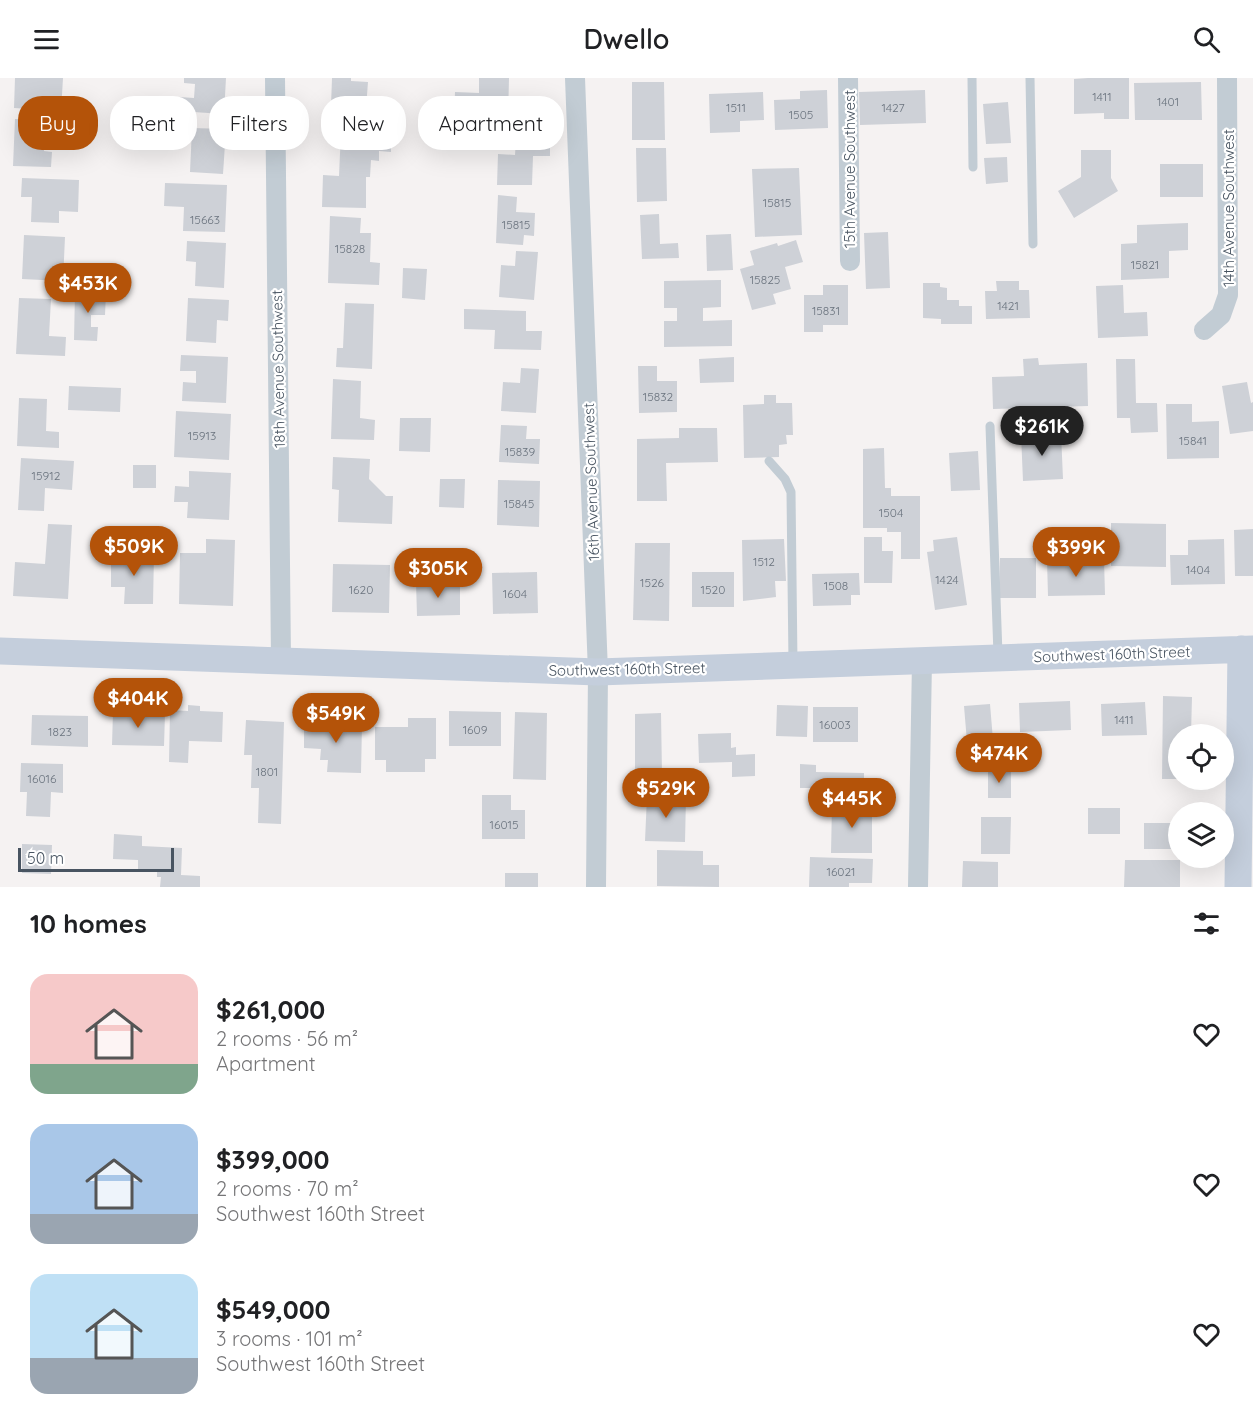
<!DOCTYPE html>
<meta charset="utf-8">
<style>
:root{--surface:#fff;--page:#f2f2f2;--text:#202124;--muted:#757577;--accent:#b45309}
body{margin:0;font-family:Quicksand,sans-serif;background:var(--page);color:var(--text);height:100vh;display:flex;flex-direction:column;font-size:22px;white-space:nowrap}
*{box-sizing:border-box;margin:0}
p{font-size:20px;color:var(--muted)}
.icon{flex:none;width:33px;height:33px;fill:none;stroke:currentColor;stroke-width:2;stroke-linecap:round;stroke-linejoin:round}
.map{position:relative;height:809px;overflow:hidden}
.sheet{display:flex;flex-direction:column;background:var(--surface);flex:1}
.sheet>*{flex:none}
.guide{position:absolute;left:18px;top:18px;width:600px;height:54px;display:flex;gap:12px}
.tools{position:absolute;left:1168px;top:646px;display:grid;gap:12px}
.tools a{display:grid;place-items:center;width:66px;height:66px;border-radius:50%;background:var(--surface);box-shadow:0 6px 24px #0002;font-size:30px}
.scale{position:absolute;left:18px;bottom:15px;width:156px;box-sizing:border-box;padding-left:6px;border:3px solid #485461;border-top:0;font-size:16px;line-height:21px;white-space:nowrap;color:#485461;-webkit-text-stroke:4px #fff;paint-order:stroke}
.price{position:absolute;translate:-50% -51px;padding:0 14px;border-radius:21px;background:var(--accent);color:#fff;font-size:20px;line-height:39px;filter:drop-shadow(0 2px 3px #0008)}
.price::after{content:'';position:absolute;left:50%;top:36px;width:18px;height:14px;margin-left:-9px;background:inherit;clip-path:polygon(0 0,100% 0,50% 100%)}
.price.current{background:#222;color:#fff}
ul{padding:0;list-style:none}
li{display:flex;align-items:center;gap:18px;height:150px;padding:0 30px}
li span{display:grid;place-items:center;flex:none;width:168px;height:120px;border-radius:18px;color:#555}
li>.icon{margin-inline-start:auto}
span .icon{width:72px;height:72px;fill:#fffc;stroke-width:1}
li b{font-size:26px}
h2{display:flex;justify-content:space-between;align-items:center;height:72px;padding:0 30px;font-size:26px}
.tag{padding:0 21px;border-radius:24px;background:var(--surface);box-shadow:0 6px 24px #0002;font-size:21px;line-height:54px}
.tag.current{background:var(--accent);color:#fff}
header{display:flex;justify-content:space-between;align-items:center;height:78px;padding:0 30px;background:var(--surface);font-size:27px;font-weight:600}
.map>svg:first-child{display:block}
.building{fill:#ced1d7}
.lines{fill:none;stroke-linecap:round;stroke-linejoin:round}
.lane{stroke:#c2ccd4;stroke-width:9}
.street{stroke:#c2ccd4;stroke-width:20}
.secondary{stroke:#c4cedc;stroke-width:27}
.labels{text-anchor:middle;dominant-baseline:central;stroke-width:4.5;stroke-linejoin:round;paint-order:stroke}
.number-label{font-size:12px;fill:#6a737e}
.street-label{font-size:15px;fill:#485461;stroke:#fff}
</style>
<header><svg class="icon" aria-label="menu" viewBox="0 0 24 24"><path d="M4 6h16M4 12h16M4 18h16"/></svg>Dwello<svg class="icon" aria-label="search" viewBox="0 0 24 24"><circle cx="10" cy="10" r="6"/><path d="M15 15l6 6"/></svg></header>
<div class="map">
<svg width="1253" height="809" viewBox="0 0 1253 809">
<rect width="100%" height="100%" fill="#f5f2f2"/>
<path class="building" d="M15,0H63L61,33L14,30Z
M184,0H226L224,36L178,33L179,19L194,20L195,6L184,5Z
M332,0H351V3L368,4L366,30L331,28Z
M479,0H509L508,41H454L455,14L479,15Z
M1088,0H1129V41H1104V35L1074,36V1Z
M632,4H664L665,62H632Z
M1201,4L1202,42H1135L1134,5Z
M827,12L828,50L775,52L774,22L800,21V13Z
M925,12L926,45L860,47L859,14Z
M763,14L764,42L740,43V54L710,55L709,16Z
M1008,24L1011,65L986,66L983,26Z
M15,41L60,43L59,58H45L44,73L52,74L51,89L13,88Z
M192,50L226,51L223,96L190,94Z
M341,53L391,55V74L379,73V83L371,82L370,99H366V130L322,129L323,97L339,98Z
M516,62L550,63V78H533L532,107H497L498,76L515,77Z
M636,70H666L667,123L637,124Z
M1081,72H1111V100L1118,113L1074,140L1058,113L1081,99Z
M1007,79L1008,104L986,106L984,80Z
M1160,86H1203V119H1160Z
M799,90L802,157L755,159L752,91Z
M22,100L79,102L78,134L59,133V145L31,144L32,119H21Z
M165,105L227,107L225,154L183,153L184,129L164,128Z
M498,117L517,119L516,134L535,135L534,158L524,157L523,167L496,165Z
M659,136L660,166L678,165L679,180L642,181L640,137Z
M330,138L361,140L360,155H371L370,184L380,185L379,207L328,205Z
M1188,145V172L1169,173V200L1121,202V166L1137,165V147Z
M888,154L890,210L866,211L864,155Z
M731,156L733,192L707,193L706,157Z
M24,157L65,159L63,203L22,201Z
M796,162L803,184L785,189L791,211L773,216L776,226L752,232L740,191L754,187L750,173L777,165L778,168Z
M187,163L226,165L224,210L195,208L196,184L186,183Z
M516,173L538,174L534,222L499,219L501,187L515,188Z
M403,190L427,191L425,222L402,220Z
M721,202V229L703,230V243L732,242V268L664,269V243H677V230H664V203Z
M996,203H1019V212H1029L1030,240L986,241L985,213H997Z
M923,205H940V209L947,210V222H959V228H972V246H941V241L923,240Z
M823,207H848V247H823V254H804V217H823Z
M1123,207L1124,235L1147,234L1148,258L1098,260L1096,208Z
M75,214L106,215L105,237H91V249H98L97,263L74,262Z
M19,220L51,221L49,258L66,259L65,278L16,276Z
M188,220L229,222L228,243L217,242L216,265L186,263Z
M345,225L374,226L372,291L336,289L337,270H343Z
M464,231L526,233V253H542L541,272L494,271L495,252L464,251Z
M181,277L228,279L226,325L182,323L183,304L196,305V293H180Z
M734,279V304L700,305L699,281Z
M1038,280L1039,287L1087,285L1088,328L993,331L992,299L1024,298L1023,281Z
M1116,281H1135L1136,325H1157L1158,354L1131,355L1130,340H1117Z
M638,288H657V303H677V334L639,335Z
M521,290L539,291L536,335L501,333L503,304L520,305Z
M333,301L361,303L360,340L375,342L374,362L331,361Z
M1247,304L1251,325L1253,324V353L1230,356L1222,308Z
M69,308L121,310L120,334L68,332Z
M764,317H776V325H792L793,357H786L787,366L779,367V379L744,380L743,327L764,326Z
M19,320L47,321L46,353L59,354V370L17,368Z
M1166,326H1192V344L1219,343V380L1167,381Z
M176,333L231,336L229,382L174,379Z
M400,340H431L430,374L399,373Z
M501,347L527,348L526,361H540L539,386L499,384Z
M679,350H717L718,384L666,385L667,423H637V361L679,360Z
M1061,355L1063,401L1023,403L1021,356Z
M884,370L885,410H891V418H920V481H901V454H887V450H863V371Z
M978,373L980,412L951,413L949,375Z
M333,379L370,381L369,401L386,418H393L392,446L338,444L339,412L332,411Z
M21,380L74,383L72,412L45,410L44,433L18,432Z
M133,387H156V410H133Z
M189,393L231,395L229,442L187,440L188,424H174L175,408L189,409Z
M440,401H465L464,430L439,429Z
M498,402L540,403L539,449L497,447Z
M1111,445L1166,446V489L1111,488Z
M48,446L72,447L68,521L13,518L15,484L45,486Z
M1253,451V498H1235L1234,452Z
M864,459H882V473H893L892,505H864Z
M957,459L967,527L935,532L927,474L934,473L933,462Z
M206,461L235,462L233,528L179,526L180,475H206Z
M784,461L786,503H775L776,519L743,523L742,462Z
M1224,461L1225,506L1171,507L1170,477H1188V462Z
M635,465H670L669,543L633,542Z
M111,475L154,476L153,526H124L125,509H111Z
M1000,480H1036V520H999Z
M1104,481L1105,517L1048,518L1047,482Z
M333,486L390,487L389,535L332,534Z
M537,494L538,535L493,536L492,495Z
M692,494H734V529H692Z
M859,495L860,517H851V527L813,528L812,496Z
M416,504H460V537L417,538Z
M1163,618L1192,619L1191,657H1179V701H1162Z
M1070,623L1071,652L1020,654L1019,625Z
M1145,624L1147,657L1102,658L1101,626Z
M990,626L993,662L967,664L964,628Z
M188,627L200,628V633L223,634L222,664L189,663L188,685L169,684L170,632L188,633Z
M777,627L808,628L807,659L776,658Z
M813,629H858V664H813Z
M449,633L501,634V668H449Z
M113,634L165,636L164,668L112,667Z
M515,634L547,635L546,702L513,701Z
M661,635L662,696H635V636Z
M32,637L88,638V669L31,667Z
M408,640H436V681H425V694H386V682H375V649H408Z
M304,641L334,642V646L362,647L361,695L327,694L328,682H320L321,671L304,670Z
M246,642L284,644L281,746L258,745L259,710H251L252,677H244Z
M731,655V670L736,669V677L755,676V698L732,699V684L699,685L698,656Z
M21,685L63,686V715L51,714L50,739L26,738L27,714H20Z
M800,686L816,687V694L864,695V710H800Z
M988,692H1011V720H988Z
M482,717H511V732H525V761H482Z
M647,718L686,719L685,764L645,763Z
M832,727H872V775H831Z
M1088,730H1120V756H1088Z
M981,739H1011L1010,776H981Z
M1144,745H1179V771H1144Z
M114,756L142,758V768L182,770L181,797L200,798V809H160L161,799H157V792L138,791V782L113,781Z
M22,766L52,767L51,796L22,795Z
M657,772L703,773V787H719V809L657,808Z
M810,779L873,781L872,805H849V809H809Z
M1125,782H1180V809H1124Z
M963,783L998,784V809H962Z
M505,795H538V809H505Z"/>
<g class="lines">
<path class="lane" d="M972,0L973,89
M1030,0L1033,166
M990,348L998,577
M769,383L785,401L791,414L793,585"/>
<path class="street" d="M275,0L281,582
M575,0L598,594L596,809
M848,0L850,183
M1204,252L1221,237L1228,217L1227,0
M918,809L922,583"/>
<path class="secondary" d="M0,573L598,594L1253,571
M1238,809L1241,571"/>
</g>
<g class="labels">
<g class="number-label">
<text x="1102" y="18">1411</text>
<text x="1168" y="23">1401</text>
<text x="736" y="29">1511</text>
<text x="893" y="29">1427</text>
<text x="801" y="36">1505</text>
<text x="777" y="124">15815</text>
<text x="205" y="141">15663</text>
<text x="516" y="146">15815</text>
<text x="350" y="170">15828</text>
<text x="1145" y="186">15821</text>
<text x="765" y="201">15825</text>
<text x="1008" y="227">1421</text>
<text x="826" y="232">15831</text>
<text x="658" y="318">15832</text>
<text x="202" y="357">15913</text>
<text x="1193" y="362">15841</text>
<text x="520" y="373">15839</text>
<text x="46" y="397">15912</text>
<text x="519" y="425">15845</text>
<text x="891" y="434">1504</text>
<text x="764" y="483">1512</text>
<text x="1198" y="491">1404</text>
<text x="947" y="501">1424</text>
<text x="652" y="504">1526</text>
<text x="836" y="507">1508</text>
<text x="361" y="511">1620</text>
<text x="713" y="511">1520</text>
<text x="515" y="515">1604</text>
<text x="1124" y="641">1411</text>
<text x="835" y="646">16003</text>
<text x="475" y="651">1609</text>
<text x="60" y="653">1823</text>
<text x="267" y="693">1801</text>
<text x="42" y="700">16016</text>
<text x="504" y="746">16015</text>
<text x="841" y="793">16021</text>
</g>
<g class="street-label">
<text transform="translate(849 91) rotate(-90)">15th Avenue Southwest</text>
<text transform="translate(1228 130) rotate(-90)">14th Avenue Southwest</text>
<text transform="translate(278 291) rotate(-91)">18th Avenue Southwest</text>
<text transform="translate(591 404) rotate(-92)">16th Avenue Southwest</text>
<text transform="translate(1112 576) rotate(-2)">Southwest 160th Street</text>
<text transform="translate(627 591) rotate(-1)">Southwest 160th Street</text>
</g>
</g>
</svg>
<div class="tools">
<a><svg class="icon" aria-label="locate" viewBox="0 0 24 24"><circle cx="12" cy="12" r="6"/><path d="M12 2v4M12 18v4M2 12h4M18 12h4"/></svg></a>
<a><svg class="icon" aria-label="layers" viewBox="0 0 24 24"><path d="M12 4l9 5-9 5-9-5zM3 14l9 5 9-5"/></svg></a>
</div>
<div class="scale">50 m</div>
<b class="price" style="left:88px;top:236px">$453K</b>
<b class="price current" style="left:1042px;top:379px">$261K</b>
<b class="price" style="left:134px;top:499px">$509K</b>
<b class="price" style="left:1076px;top:500px">$399K</b>
<b class="price" style="left:438px;top:521px">$305K</b>
<b class="price" style="left:138px;top:651px">$404K</b>
<b class="price" style="left:336px;top:666px">$549K</b>
<b class="price" style="left:999px;top:706px">$474K</b>
<b class="price" style="left:666px;top:741px">$529K</b>
<b class="price" style="left:852px;top:751px">$445K</b>
<div class="guide">
<a class="tag current">Buy</a>
<a class="tag">Rent</a>
<a class="tag">Filters</a>
<a class="tag">New</a>
<a class="tag">Apartment</a>
</div>
</div>
<section class="sheet">
<h2>10 homes<svg class="icon" aria-label="filters" viewBox="0 0 24 24"><path d="M4 7h16M4 17h16"/><circle cx="9" cy="7" r="2"/><circle cx="15" cy="17" r="2"/></svg></h2>
<ul>
<li><span style="background:linear-gradient(#f6c9c9 75%,#7fa58c 0)"><svg class="icon" aria-label="home" viewBox="0 0 24 24"><path d="M3 11l9-7 9 7M6 9v11h12V9"/></svg></span><div><b>$261,000</b><p>2 rooms · 56 m²</p><p>Apartment</p></div><svg class="icon" aria-label="heart" viewBox="0 0 24 24"><path d="M12 20l-8-8c-3-5 5-10 8-4 3-6 11-1 8 4z"/></svg></li>
<li><span style="background:linear-gradient(#a9c7e8 75%,#9aa5b1 0)"><svg class="icon" aria-label="home" viewBox="0 0 24 24"><path d="M3 11l9-7 9 7M6 9v11h12V9"/></svg></span><div><b>$399,000</b><p>2 rooms · 70 m²</p><p>Southwest 160th Street</p></div><svg class="icon" aria-label="heart" viewBox="0 0 24 24"><path d="M12 20l-8-8c-3-5 5-10 8-4 3-6 11-1 8 4z"/></svg></li>
<li><span style="background:linear-gradient(#bfe0f5 70%,#9aa5b1 0)"><svg class="icon" aria-label="home" viewBox="0 0 24 24"><path d="M3 11l9-7 9 7M6 9v11h12V9"/></svg></span><div><b>$549,000</b><p>3 rooms · 101 m²</p><p>Southwest 160th Street</p></div><svg class="icon" aria-label="heart" viewBox="0 0 24 24"><path d="M12 20l-8-8c-3-5 5-10 8-4 3-6 11-1 8 4z"/></svg></li>
</ul>
</section>
